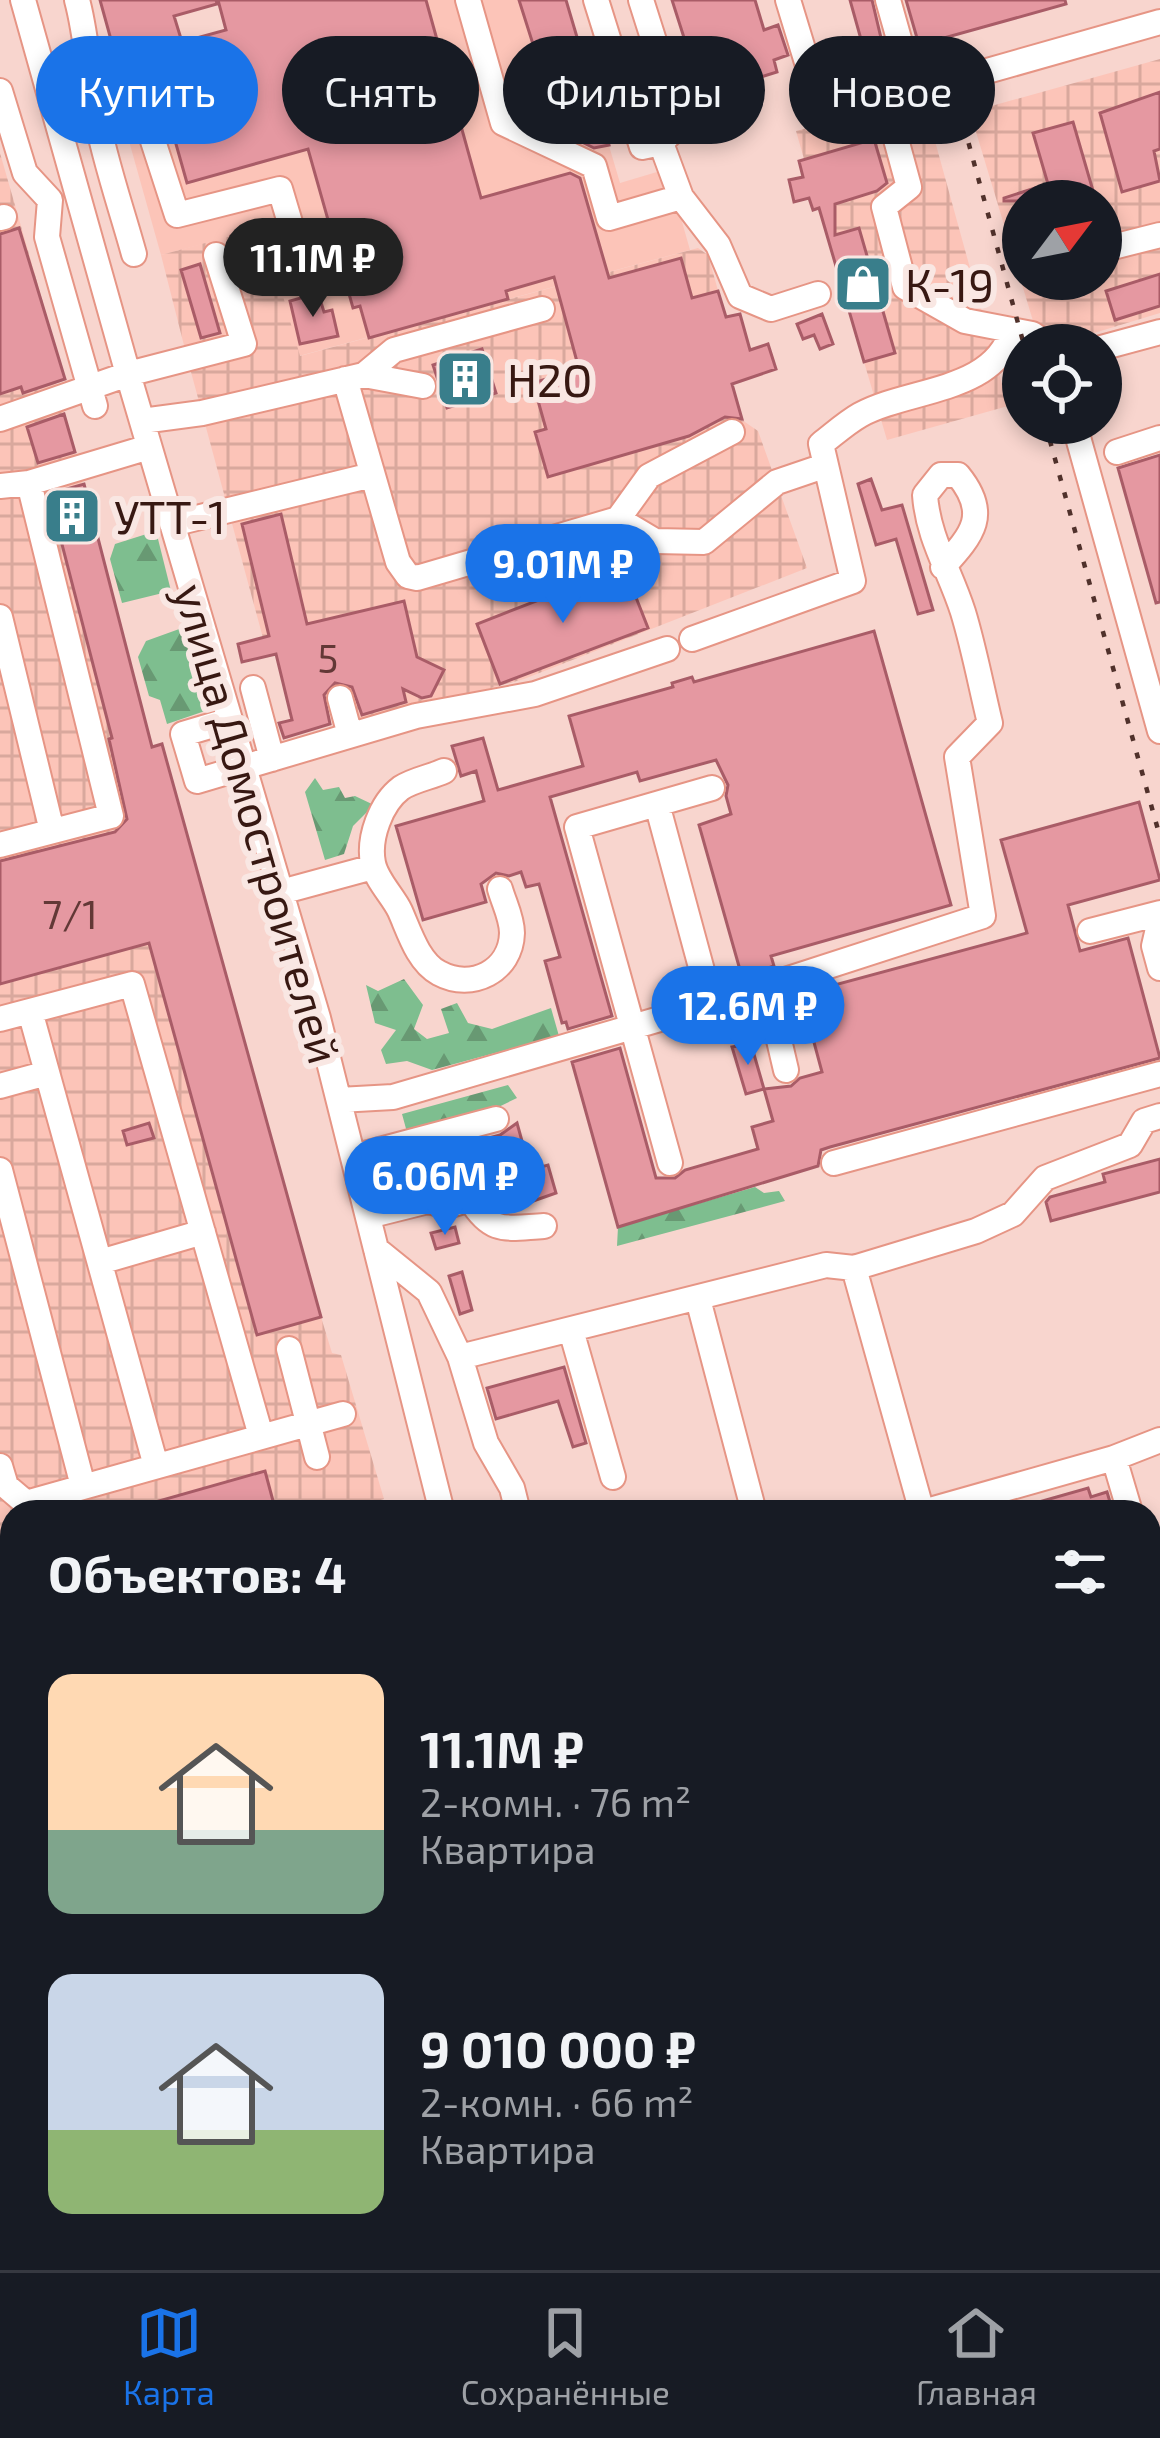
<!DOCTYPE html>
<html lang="ru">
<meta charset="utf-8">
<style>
:root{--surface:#171b24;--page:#242831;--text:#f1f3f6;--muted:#9ea1a6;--line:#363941;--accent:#1a73e8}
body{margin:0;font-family:"Exo 2",sans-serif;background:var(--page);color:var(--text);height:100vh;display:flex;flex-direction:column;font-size:45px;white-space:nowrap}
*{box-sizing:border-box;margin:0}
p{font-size:39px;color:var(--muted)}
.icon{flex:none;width:66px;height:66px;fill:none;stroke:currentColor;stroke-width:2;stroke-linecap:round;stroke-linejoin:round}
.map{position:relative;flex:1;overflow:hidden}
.sheet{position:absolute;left:0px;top:1500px;width:1161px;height:771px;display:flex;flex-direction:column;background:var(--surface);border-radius:36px 36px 0 0;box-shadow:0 6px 18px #0003}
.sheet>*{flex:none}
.guide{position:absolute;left:36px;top:36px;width:1089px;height:108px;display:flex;gap:24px}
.needle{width:78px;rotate:58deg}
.tools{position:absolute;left:1002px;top:180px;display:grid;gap:24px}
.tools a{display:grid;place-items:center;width:120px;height:120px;border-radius:50%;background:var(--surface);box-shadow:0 6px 18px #0003;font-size:60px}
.price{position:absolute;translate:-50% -102px;padding:0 27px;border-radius:42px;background:var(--accent);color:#fff;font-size:39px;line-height:78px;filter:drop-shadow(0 3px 6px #0008)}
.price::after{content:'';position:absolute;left:50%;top:72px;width:36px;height:27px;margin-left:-18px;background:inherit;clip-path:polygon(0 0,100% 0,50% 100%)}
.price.active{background:#222;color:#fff}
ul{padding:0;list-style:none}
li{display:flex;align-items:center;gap:36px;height:300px;padding:0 48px}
li span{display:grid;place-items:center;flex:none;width:336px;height:240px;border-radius:24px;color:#555}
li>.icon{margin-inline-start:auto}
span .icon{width:144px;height:144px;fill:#fffc;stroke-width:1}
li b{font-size:51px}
h2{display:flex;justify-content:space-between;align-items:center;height:144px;padding:0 48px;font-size:51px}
.pill{padding:0 42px;border-radius:54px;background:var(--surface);box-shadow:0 6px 18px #0003;font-size:42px;line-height:108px}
.pill.active{background:var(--accent);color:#fff}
.menu{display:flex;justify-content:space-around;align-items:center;height:168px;border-top:3px solid var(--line);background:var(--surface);font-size:33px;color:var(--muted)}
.menu a{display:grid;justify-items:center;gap:6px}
.menu .active{color:var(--accent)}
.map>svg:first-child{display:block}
.built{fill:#fcc4b8}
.industrial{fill:url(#industrial-grid);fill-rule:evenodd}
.forest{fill:url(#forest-firs)}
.building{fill:#e598a1;stroke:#a95c67;stroke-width:3}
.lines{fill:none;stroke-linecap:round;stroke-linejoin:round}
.minor-casing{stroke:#e69585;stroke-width:28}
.minor{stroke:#fff;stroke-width:24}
.rail{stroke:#50312b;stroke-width:4.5;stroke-dasharray:6 12;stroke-linecap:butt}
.labels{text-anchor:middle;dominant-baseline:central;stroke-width:12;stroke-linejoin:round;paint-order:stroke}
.number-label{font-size:39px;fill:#623836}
.poi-label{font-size:45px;fill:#371812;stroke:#f9e7e3;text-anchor:start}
.street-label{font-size:45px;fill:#371812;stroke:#f9e7e3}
</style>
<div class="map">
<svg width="1160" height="2270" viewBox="0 0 1160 2270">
<defs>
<pattern id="industrial-grid" width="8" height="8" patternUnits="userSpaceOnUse" patternTransform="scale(3)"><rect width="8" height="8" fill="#fcc4b8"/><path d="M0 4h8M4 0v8" fill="none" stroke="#d9a89d"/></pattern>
<pattern id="forest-firs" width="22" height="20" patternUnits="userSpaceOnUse" patternTransform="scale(3)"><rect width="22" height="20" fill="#7ebe8f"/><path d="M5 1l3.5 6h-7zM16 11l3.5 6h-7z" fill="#689973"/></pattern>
</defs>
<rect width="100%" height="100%" fill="#f8d5ce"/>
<path class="built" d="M218,0H566L620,183L667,169L690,250L299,356L275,268L242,277L230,237L161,255L120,109L206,86L193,39L226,30Z"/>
<path class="industrial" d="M1160,59V313L1061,343L1033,321L970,112ZM1023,201H1101V279H1023Z
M897,86L908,129L930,123L1008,406L887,440L819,209L813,210L799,161L804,159L796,131L882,108L878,90Z
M0,153L65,379L56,383L152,746L162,744L321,1317L332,1353L341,1355L384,1499L342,1512H12V2259H625L628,2270H0Z
M231,236L242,276L275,268L300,356L698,248L708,255L728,326L716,330L742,420L758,431L807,568L524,679L353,726L328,623L263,638L188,361L161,255Z"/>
<path class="forest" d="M156,531L171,591L122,603L110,559L115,544Z
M182,628L205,711L167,724L160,700L149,696L138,657L146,641Z
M315,778L323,790L339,787L345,798L355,796L374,805L353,826L344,854L325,860L305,792Z
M404,979L423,1005L414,1029L427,1039L449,1033L441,1009L457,1003L468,1023L492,1029L551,1008L559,1036L432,1070L407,1061L386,1064L381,1050L396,1030L375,1023L366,985L378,991Z
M508,1085L517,1098L488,1112L408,1136L402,1114Z
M755,1187L764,1193L779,1191L785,1201L617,1246L618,1227Z"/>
<path class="building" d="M100,0H216L217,4L174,16L182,42L226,30L218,0H426L481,198L570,173L580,178L609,278L681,258L692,298L718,291L726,317L740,314L750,350L768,344L776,369L732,384L742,419L725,417L689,436L548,477L535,432L546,429L533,383L579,369L554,277L506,291L508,299L369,338L360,306L353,308L308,149L187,183L172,130L183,128L181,120L185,118L178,93L206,86L198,58L147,72L153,92L138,88L112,95L105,68L118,65Z
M519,0H566L609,145L594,148L570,136L558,123Z
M672,0H755L764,30L778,25L788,55L774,60L777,72L703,95L698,80L687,83L677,50L687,47Z
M850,0H872L881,38L862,43Z
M906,0H1065L1066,4L919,45Z
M825,90L833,116L816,121L808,95Z
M1160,92V149L1154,151L1160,181L1122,192L1100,113Z
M1073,122L1096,201H1004V198L1048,184L1033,133Z
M874,139L887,183L877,191L835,204V235L859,228L895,353L864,362L819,208L813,210L809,198L794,202L789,180L803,177L799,161Z
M264,227L271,254L281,251L285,265L242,277L231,236Z
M19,228L65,379L23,393L21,387L0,394V234Z
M200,264L220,333L201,338L181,270Z
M1160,274V306L1115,320L1106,291Z
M318,293L324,312L332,310L338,336L300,344L290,301Z
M822,314L833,344L820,349L814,335L803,339L797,324Z
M482,349L496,393L447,408L433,365Z
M64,414L75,452L38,463L27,427Z
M1160,455V602L1156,603L1118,468Z
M871,479L882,510L902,505L933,610L918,614L896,539L876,545L858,484Z
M84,484L152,747L162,744L321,1317L257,1335L149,943L0,984V861L115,832L127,819L109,739L112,738L49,494Z
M281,514L307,624L404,601L417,657L444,670L431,696L422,698L403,689L406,702L362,715L352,687L335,683L324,695L330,724L284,738L279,723L292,720L276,654L242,662L238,644L269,636L242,524Z
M624,567L648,628L500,684L477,624Z
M874,631L951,905L771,956L774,966L742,977L699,825L731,814L726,796L728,785L716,760L640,781L637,772L550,797L612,1016L568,1029L566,1022L562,1023L545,961L560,957L539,884L526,887L521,872L509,876L496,873L481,884L486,902L423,920L396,826L484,801L476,771L461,776L452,746L483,738L498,790L583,766L569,716L673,687L672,683L692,677L694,682Z
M1139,802L1160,880L1068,905L1080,951L1128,938L1160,1058L830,1147L821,1150L818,1166L618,1227L572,1062L620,1048L656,1178H675L685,1170L758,1149L752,1127L773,1121L764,1089L791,1086L800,1078L822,1072L801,994L1027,933L1001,840Z
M751,1044L764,1089L746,1094L732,1047Z
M149,1123L154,1138L127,1145L123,1131Z
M517,1123L530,1170L548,1165L556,1193L505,1211L477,1184L444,1188L470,1172L463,1145L500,1135Z
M419,1157L425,1181L407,1185L401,1161Z
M1160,1159V1192L1051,1221L1046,1202L1050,1197L1105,1182L1103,1174Z
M455,1227L459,1243L436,1249L431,1233Z
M462,1272L472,1310L460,1314L449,1276Z
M564,1367L586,1443L573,1447L558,1401L496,1419L487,1388Z
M265,1471L276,1512H135L134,1508Z
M1088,1488L1091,1497L1107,1492L1113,1512H1018V1508Z"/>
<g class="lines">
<g class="minor-casing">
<path id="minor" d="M23,0L128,374L318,1018L442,1512
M77,0C87,37 88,73 95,110C104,159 121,207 134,254
M468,0L503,123L594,166L609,218L681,197
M596,0L642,147L661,143L680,123L641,0
M788,0L809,69L852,80L884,71L901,46L888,0
M915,78L952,81L1160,22
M0,91L25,173L50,200L47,237L95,406
M891,121L909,187L884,207L905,287L965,321L1032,334L1048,345
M59,126L141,104L177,215L280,189L305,273
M661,143L681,197L718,245L740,296L771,309L818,294
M0,218L4,217
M1101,250L1160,235
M1101,348L1160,332
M364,375L423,386
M345,379L398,562L408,576L417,578L618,519L649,476L732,432
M0,419L128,374L244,344L216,255
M142,421L202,413L364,375L394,350L542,309
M1074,423L1160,731
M1117,452L1160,438
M0,486L29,483L149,447
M618,519L655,541L704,542L777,482L824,466
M172,524L372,475
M0,617L52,831
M692,639L853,581L821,444C834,434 846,423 860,415C909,388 995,393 1012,330
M253,688L272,759
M340,698L350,735
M230,720L183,734L197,781L416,716L535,694L667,649
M444,771C431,777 413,780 401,788C381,803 368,838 373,863C376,880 393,896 400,911C409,931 418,962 439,973C472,991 511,971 512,933C512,918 504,903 500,889
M657,804L711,1004L738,1029L775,1023L786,1070
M0,845L111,816L29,483
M281,892L373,867
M1160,920L1154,946L1160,968
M1090,931L1160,913
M30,1011L156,1466
M0,1019L132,984L261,1436
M0,1086L47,1073
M339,1100L393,1097L711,1004L983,916L957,757L990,723C981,686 974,648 963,612C950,571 928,538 925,495L941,475H958C990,514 973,534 943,567
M437,1136L446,1169
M353,1157L496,1119
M670,1163L577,827L712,788
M834,1163L1160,1074
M0,1170L83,1486
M368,1216L428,1201L447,1206L470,1199C492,1235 506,1228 544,1226
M376,1249L429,1292L460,1357L486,1443L512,1488L518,1512
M100,1262L203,1232
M854,1268L922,1512
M698,1299L754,1512
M571,1330L613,1477
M289,1349L317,1457
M460,1357L826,1265L854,1268L976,1231L1013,1214L1045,1178L1130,1145L1144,1121L1160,1116
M1114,1458L1160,1440
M0,1466L6,1486L26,1503L343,1414
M923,1512L1114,1458L1130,1512
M1149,1577L1160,1614
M0,1650L12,1646
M0,1905L12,1951
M0,1994L12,1990
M127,2259L130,2270
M230,2259L233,2270
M644,2259L647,2270
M887,2259L890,2270
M44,2270L59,2259
M730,2270L770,2259"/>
</g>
<use href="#minor" class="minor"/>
<path class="rail" d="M940,39L1024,345
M1045,423L1160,837"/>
</g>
<defs>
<g id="shop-square" transform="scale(3)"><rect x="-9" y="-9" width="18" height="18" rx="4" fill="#397e8b" stroke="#f9e7e3"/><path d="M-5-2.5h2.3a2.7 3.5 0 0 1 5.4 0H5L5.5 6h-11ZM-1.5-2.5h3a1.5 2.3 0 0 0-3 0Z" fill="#fff"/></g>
<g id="building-square" transform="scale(3)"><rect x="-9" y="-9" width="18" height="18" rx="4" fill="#397e8b" stroke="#f9e7e3"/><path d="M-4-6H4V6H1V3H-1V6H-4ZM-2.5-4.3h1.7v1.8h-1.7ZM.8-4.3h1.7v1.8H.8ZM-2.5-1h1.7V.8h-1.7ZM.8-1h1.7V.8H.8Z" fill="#fff"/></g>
</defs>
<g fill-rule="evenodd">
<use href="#shop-square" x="863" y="284"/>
<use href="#building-square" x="465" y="379"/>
<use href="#building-square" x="72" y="516"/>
</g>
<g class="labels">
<g class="number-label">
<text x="328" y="657">5</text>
<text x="70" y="913">7/1</text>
</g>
<g class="poi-label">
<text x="905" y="284">К-19</text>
<text x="507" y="379">H2O</text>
<text x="114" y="516">УТТ-1</text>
</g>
<g class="street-label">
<text transform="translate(259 823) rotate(74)">улица Домостроителей</text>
</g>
</g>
</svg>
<div class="tools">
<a><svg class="needle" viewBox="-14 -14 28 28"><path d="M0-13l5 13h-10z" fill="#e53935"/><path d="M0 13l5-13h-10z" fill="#9ea1a6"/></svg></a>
<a><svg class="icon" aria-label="locate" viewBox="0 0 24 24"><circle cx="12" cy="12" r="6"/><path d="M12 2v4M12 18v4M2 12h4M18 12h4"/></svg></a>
</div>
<b class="price active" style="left:313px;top:320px">11.1M ₽</b>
<b class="price" style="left:563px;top:626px">9.01M ₽</b>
<b class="price" style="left:748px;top:1068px">12.6M ₽</b>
<b class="price" style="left:445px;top:1238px">6.06M ₽</b>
<div class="guide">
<a class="pill active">Купить</a>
<a class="pill">Снять</a>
<a class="pill">Фильтры</a>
<a class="pill">Новое</a>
</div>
<section class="sheet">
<h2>Объектов: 4<svg class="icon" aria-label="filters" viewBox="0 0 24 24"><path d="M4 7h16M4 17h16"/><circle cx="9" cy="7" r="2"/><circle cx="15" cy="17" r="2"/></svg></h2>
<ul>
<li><span style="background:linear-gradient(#ffd9b3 65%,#7fa58c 0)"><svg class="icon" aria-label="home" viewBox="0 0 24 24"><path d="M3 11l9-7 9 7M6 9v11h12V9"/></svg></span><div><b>11.1M ₽</b><p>2-комн. · 76 m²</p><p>Квартира</p></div></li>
<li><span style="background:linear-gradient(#c9d6e8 65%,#8fb573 0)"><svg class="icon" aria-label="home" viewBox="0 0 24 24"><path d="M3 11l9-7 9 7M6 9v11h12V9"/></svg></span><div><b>9 010 000 ₽</b><p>2-комн. · 66 m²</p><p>Квартира</p></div></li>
</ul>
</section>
</div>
<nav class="menu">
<a class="active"><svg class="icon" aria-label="map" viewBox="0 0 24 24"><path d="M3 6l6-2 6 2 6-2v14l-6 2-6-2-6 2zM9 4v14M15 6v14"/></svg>Карта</a>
<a><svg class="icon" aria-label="saved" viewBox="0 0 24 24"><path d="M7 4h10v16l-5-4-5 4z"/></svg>Сохранённые</a>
<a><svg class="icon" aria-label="home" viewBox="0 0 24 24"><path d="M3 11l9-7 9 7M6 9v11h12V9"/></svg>Главная</a>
</nav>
